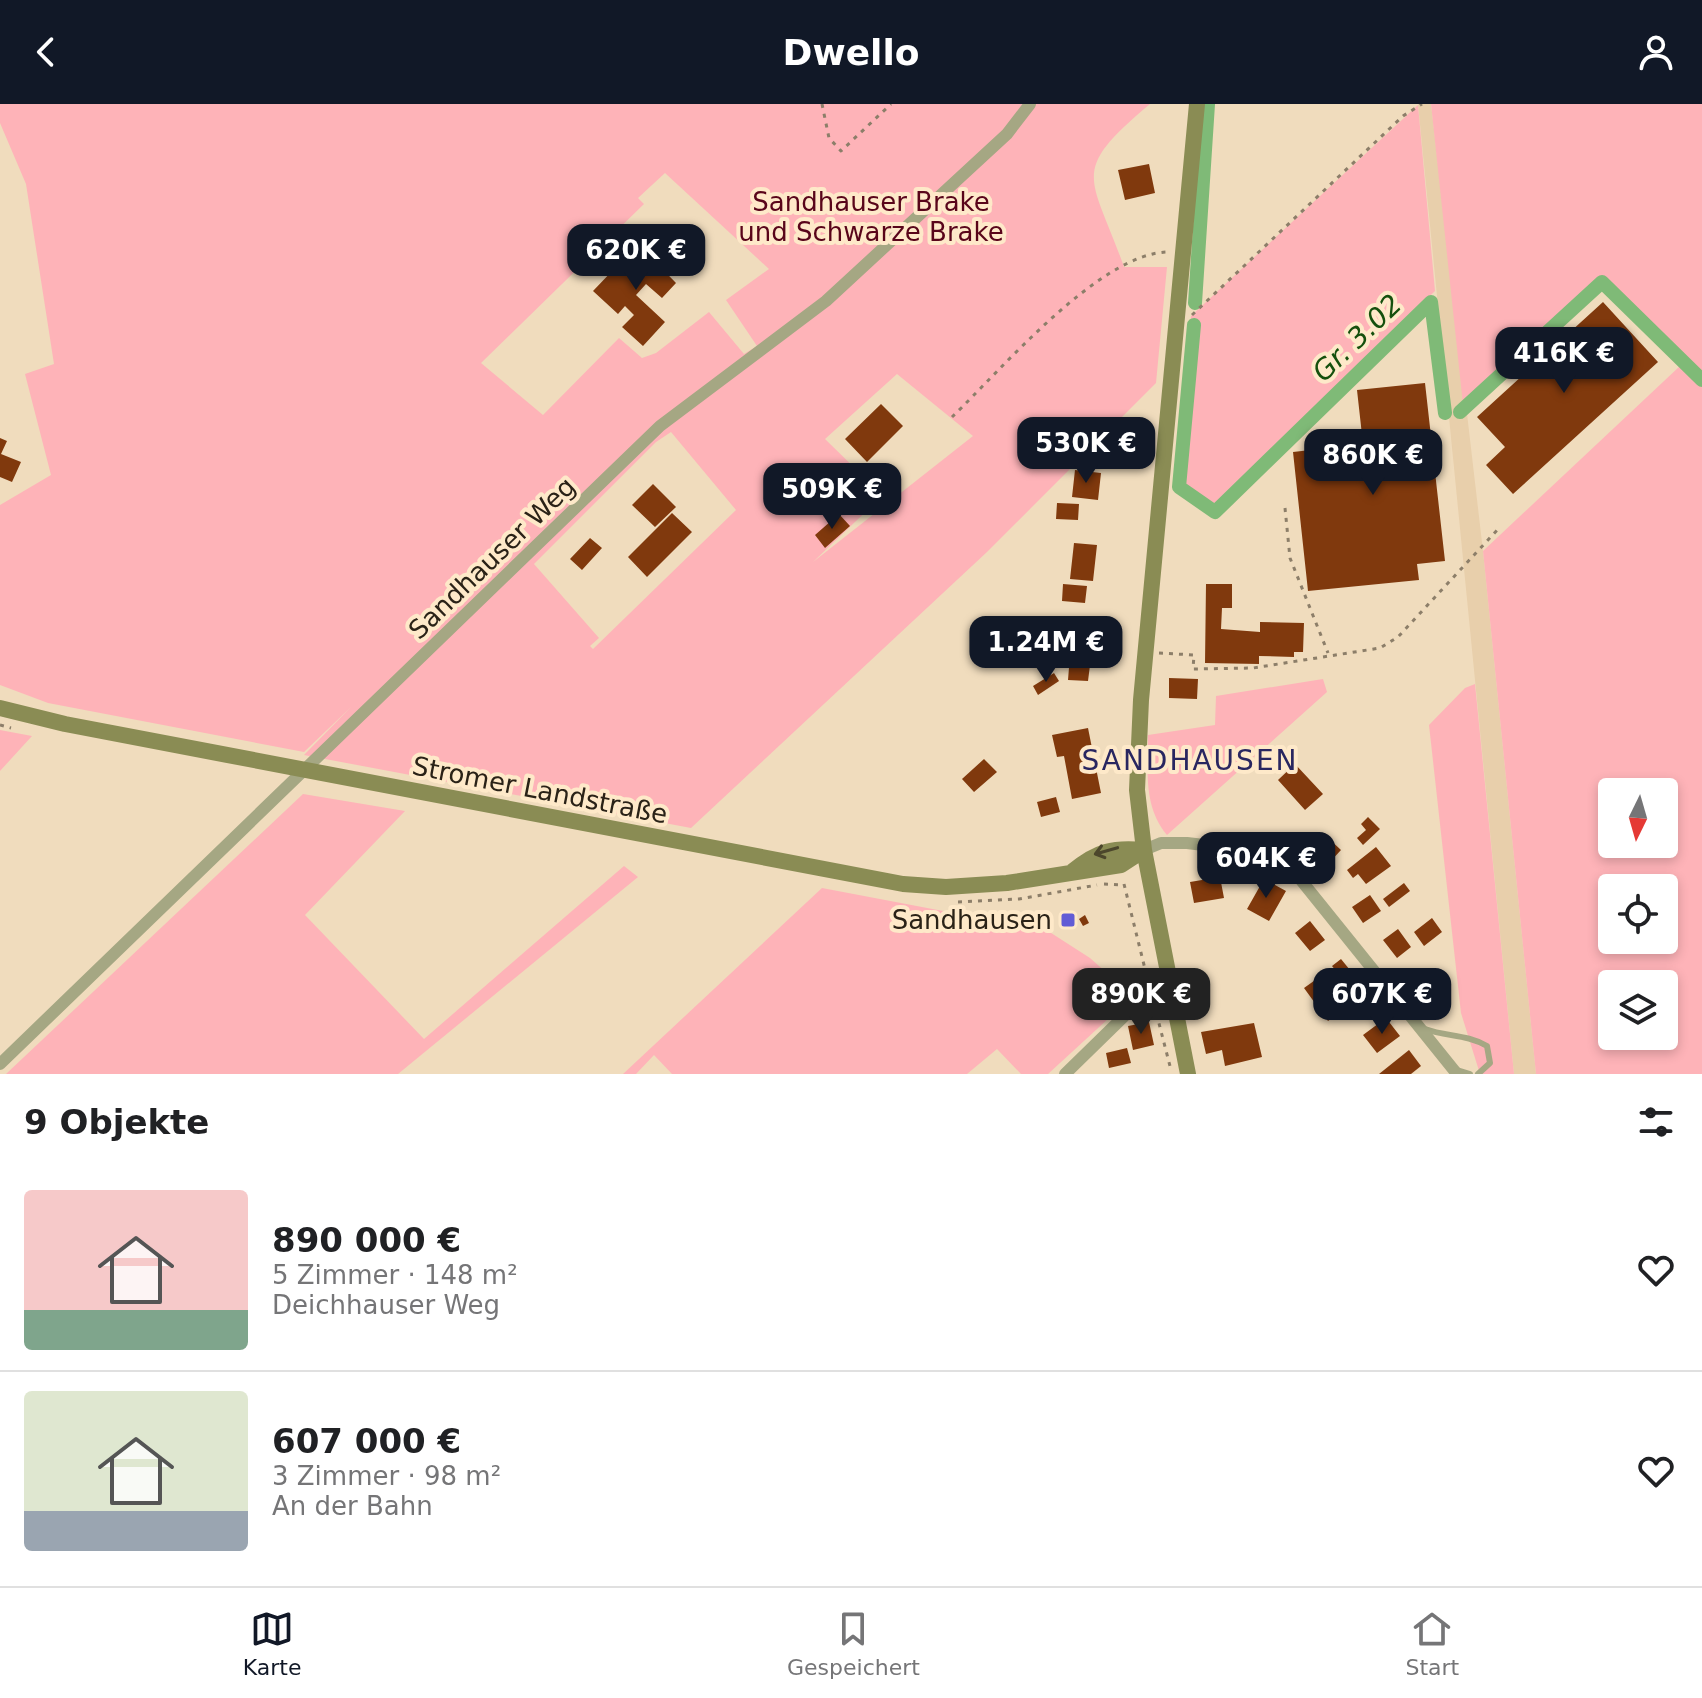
<!DOCTYPE html>
<html lang="de">
<meta charset="utf-8">
<style>
:root{--surface:#fff;--page:#f6f6f6;--text:#202124;--muted:#757577;--line:#e0e0e0;--accent:#111827}
body{margin:0;font-family:"DejaVu Sans",sans-serif;background:var(--page);color:var(--text);height:100vh;display:flex;flex-direction:column;font-size:30px;white-space:nowrap}
*{box-sizing:border-box;margin:0}
p{font-size:26px;color:var(--muted)}
.icon{flex:none;width:44px;height:44px;fill:none;stroke:currentColor;stroke-width:2;stroke-linecap:round;stroke-linejoin:round}
.map{position:relative;height:970px;overflow:hidden}
.drawer{display:flex;flex-direction:column;background:var(--surface);flex:1}
.drawer>*{flex:none}
.needle{width:52px;rotate:185deg}
.tools{position:absolute;left:1598px;top:674px;display:grid;gap:16px}
.tools a{display:grid;place-items:center;width:80px;height:80px;border-radius:8px;background:var(--surface);box-shadow:0 4px 12px #0003;font-size:40px}
.price{position:absolute;translate:-50% -68px;padding:0 18px;border-radius:16px;background:var(--accent);color:#fff;font-size:26px;line-height:52px;filter:drop-shadow(0 2px 4px #0008)}
.price::after{content:'';position:absolute;left:50%;top:48px;width:24px;height:18px;margin-left:-12px;background:inherit;clip-path:polygon(0 0,100% 0,50% 100%)}
.price.current{background:#222;color:#fff}
ul{padding:0;list-style:none}
li{display:flex;align-items:center;gap:24px;height:200px;padding:0 24px}
li+li{border-top:2px solid var(--line)}
li span{display:grid;place-items:center;flex:none;width:224px;height:160px;border-radius:8px;color:#555}
li>.icon{margin-inline-start:auto}
span .icon{width:96px;height:96px;fill:#fffc;stroke-width:1}
li b{font-size:34px}
h2{display:flex;justify-content:space-between;align-items:center;height:96px;padding:0 24px;font-size:34px}
header{display:flex;justify-content:space-between;align-items:center;height:104px;padding:0 24px;background:var(--accent);color:#fff;font-size:36px;font-weight:800}
.tabs{display:flex;justify-content:space-around;align-items:center;height:112px;border-top:2px solid var(--line);background:var(--surface);font-size:22px;color:var(--muted)}
.tabs a{display:grid;justify-items:center;gap:4px}
.tabs .current{color:var(--accent)}
.map>svg:first-child{display:block}
.built{fill:#e8cfab}
.green{fill:#feb3b8;fill-rule:evenodd}
.lines{fill:none;stroke-linecap:round;stroke-linejoin:round}
.canal{stroke:#7fba77;stroke-width:14}
.building{fill:#80390d}
.path{stroke:#8c7e69;stroke-width:3;stroke-dasharray:4 6;stroke-linecap:butt}
.lane{stroke:#a5a783;stroke-width:6}
.street{stroke:#a5a783;stroke-width:12}
.secondary{stroke:#8a8c54;stroke-width:16}
.oneway{stroke:#4c472c}
.poi-dot{fill:#625cd5;stroke:#fee9c9;stroke-width:3}
.labels{text-anchor:middle;dominant-baseline:central;stroke-width:8;stroke-linejoin:round;paint-order:stroke}
.park-label{font-size:26px;fill:#59051a;stroke:#fee9c9}
.street-label{font-size:26px;fill:#2a2217;stroke:#fee9c9}
.poi-label{font-size:26px;fill:#2a2217;stroke:#fee9c9;text-anchor:end}
.water-label{font-size:28px;font-style:italic;fill:#15500d;stroke:#fee9c9}
.neighbourhood-label{font-size:28px;letter-spacing:2px;fill:#292660;stroke:#fee9c9}
</style>
<header><svg class="icon" aria-label="back" viewBox="0 0 24 24"><path d="M15 5l-7 7 7 7"/></svg>Dwello<svg class="icon" aria-label="person" viewBox="0 0 24 24"><circle cx="12" cy="8" r="4"/><path d="M4 21q1-7 8-7t8 7"/></svg></header>
<div class="map">
<svg width="1702" height="970" viewBox="0 0 1702 970">
<rect width="100%" height="100%" fill="#f0dcbd"/>
<path class="built" d="M1418,0H1431L1483,447L1536,970H1514Z"/>
<path class="green" d="M0,0H1150C1068,69 1091,70 1124,163H1167L1156,279L987,448L691,724L304,651L351,603L304,648L48,599L0,581V401L51,371L25,270L54,260L26,80L0,19ZM665,69L769,165L726,196L757,242L744,250L709,208L656,249L642,254L619,234L543,311L481,259L644,100L638,94ZM897,270L973,332L813,458L877,397L860,383L867,376L825,335ZM671,328L736,406L593,545L590,542L599,534L534,460L656,338Z
M1431,0H1702V970H1536L1483,447L1680,262L1602,186L1464,310ZM1612,688H1664V740H1612ZM1612,784H1664V836H1612ZM1612,880H1664V932H1612Z
M1418,1L1435,187L1215,402L1176,376L1191,212Z
M1323,575L1327,588L1167,731C1143,702 1148,667 1148,631L1215,621L1216,592Z
M1475,580L1514,970H1480L1461,909L1429,621L1465,584Z
M0,626L32,632L0,667Z
M303,690L405,707L305,811L424,935L624,762L638,773L398,970H6Z
M822,784L1048,827L1090,854L1133,892L1048,970H1021L997,945L967,970H672L654,951L636,970H623Z"/>
<g class="lines">
<path class="canal" d="M1195,199L1208,0
M1194,221L1179,383L1215,408L1431,198L1445,309
M1460,308L1602,178L1702,276"/>
</g>
<path class="building" d="M1149,60L1155,89L1125,96L1118,66Z
M638,140L676,179L662,194L646,180L636,191L665,218L643,242L622,223L634,211L625,202L618,210L593,187Z
M1603,198L1658,258L1513,390L1486,361L1505,343L1477,313Z
M1425,279L1445,457L1417,460L1419,476L1308,487L1293,348L1363,340L1357,286Z
M881,300L903,322L867,358L845,335Z
M0,334L7,337L1,350L21,358L12,378L0,373Z
M1075,366L1101,369L1098,396L1072,393Z
M653,380L676,403L655,423L632,401Z
M1057,399L1079,400L1078,416L1056,415Z
M672,409L692,428L647,473L628,453Z
M839,410L850,422L825,444L815,431Z
M590,434L602,444L582,466L570,455Z
M1074,439L1097,441L1093,477L1070,475Z
M1063,480L1087,482L1085,499L1062,497Z
M1206,480H1232V504H1222L1221,525L1260,528V518L1304,519L1303,548H1294V553L1259,552V560L1205,559Z
M1070,551L1091,553L1088,577L1068,576Z
M1054,569L1059,577L1038,591L1033,582Z
M1169,574L1198,575L1197,595L1169,594Z
M1088,624L1101,689L1072,695L1064,652L1057,653L1052,631Z
M984,655L997,668L974,688L962,675Z
M1295,660L1323,690L1305,706L1278,676Z
M1056,693L1060,708L1041,713L1037,698Z
M1368,713L1380,725L1363,741L1357,734L1366,726L1361,720Z
M1326,732L1341,746L1328,760L1312,746Z
M1376,743L1391,762L1366,780L1358,770L1353,774L1347,766Z
M1220,773L1224,794L1194,799L1190,778Z
M1264,775L1286,787L1269,817L1247,805Z
M1404,779L1410,787L1389,803L1383,795Z
M1370,791L1381,807L1363,819L1352,803Z
M1085,811L1089,819L1083,822L1079,815Z
M1432,814L1442,828L1424,842L1414,828Z
M1310,817L1325,836L1310,847L1295,829Z
M1398,825L1411,843L1397,854L1383,836Z
M1341,855L1354,871L1345,878L1332,862Z
M1318,874L1327,886L1341,876L1357,897L1328,917L1304,884Z
M1386,914L1400,932L1377,949L1363,931Z
M1149,918L1154,941L1133,946L1128,922Z
M1254,919L1262,953L1225,962L1222,946L1206,950L1201,928Z
M1127,944L1131,959L1109,964L1106,949Z
M1409,946L1421,962L1411,970H1379Z"/>
<g class="lines">
<path class="path" d="M822,0L829,34L841,47L891,0
M1192,211L1403,12L1422,0
M952,313C1001,266 1099,150 1167,148
M1285,404L1290,454L1328,549
M1159,549L1194,551L1193,565L1253,564L1380,544L1398,533L1500,423
M0,621L11,624
M1104,780L1124,781
M1124,780L1147,873
M958,798L1019,795L1097,781
M1154,900L1171,966"/>
<path class="lane" d="M1425,925C1447,933 1466,930 1487,942L1490,959L1478,970
M1457,966L1470,970"/>
<path class="street" d="M1144,746L1161,739H1187L1237,745L1292,765L1457,970
M0,960L660,322L826,197L1007,30L1030,0
M1065,970L1151,886L1169,879"/>
<path class="secondary" d="M0,604L65,620L903,780L946,783L1007,779L1121,761L1144,746
M1073,767C1097,747 1113,743 1144,746
M1188,970L1144,746L1137,686L1141,596L1197,0"/>
</g>
<defs><path id="oneway-shaft" d="M-6 0H5M1.5-3L5.5 0L1.5 3" fill="none" stroke-width="1.6" stroke-linecap="round" stroke-linejoin="round" transform="scale(2)"/></defs>
<use class="oneway" href="#oneway-shaft" transform="translate(1106 747) rotate(164)"/>
<rect class="poi-dot" x="1060" y="808" width="16" height="16" rx="4"/>
<g class="labels">
<g class="park-label">
<text x="871" y="98">Sandhauser Brake<tspan x="871" dy="30">und Schwarze Brake</tspan></text>
</g>
<g class="street-label">
<text transform="translate(492 454) rotate(-44)">Sandhauser Weg</text>
<text transform="translate(540 686) rotate(11)">Stromer Landstraße</text>
</g>
<g class="poi-label">
<text x="1052" y="816">Sandhausen</text>
</g>
<g class="water-label">
<text transform="translate(1357 234) rotate(-44)">Gr. 3.02</text>
</g>
<g class="neighbourhood-label">
<text x="1190" y="656">SANDHAUSEN</text>
</g>
</g>
</svg>
<div class="tools">
<a><svg class="needle" viewBox="-14 -14 28 28"><path d="M0-13l5 13h-10z" fill="#e53935"/><path d="M0 13l5-13h-10z" fill="#757577"/></svg></a>
<a><svg class="icon" aria-label="locate" viewBox="0 0 24 24"><circle cx="12" cy="12" r="6"/><path d="M12 2v4M12 18v4M2 12h4M18 12h4"/></svg></a>
<a><svg class="icon" aria-label="layers" viewBox="0 0 24 24"><path d="M12 4l9 5-9 5-9-5zM3 14l9 5 9-5"/></svg></a>
</div>
<b class="price" style="left:636px;top:188px">620K €</b>
<b class="price" style="left:1564px;top:291px">416K €</b>
<b class="price" style="left:1086px;top:381px">530K €</b>
<b class="price" style="left:1373px;top:393px">860K €</b>
<b class="price" style="left:832px;top:427px">509K €</b>
<b class="price" style="left:1046px;top:580px">1.24M €</b>
<b class="price" style="left:1266px;top:796px">604K €</b>
<b class="price current" style="left:1141px;top:932px">890K €</b>
<b class="price" style="left:1382px;top:932px">607K €</b>
</div>
<section class="drawer">
<h2>9 Objekte<svg class="icon" aria-label="filters" viewBox="0 0 24 24"><path d="M4 7h16M4 17h16"/><circle cx="9" cy="7" r="2"/><circle cx="15" cy="17" r="2"/></svg></h2>
<ul>
<li><span style="background:linear-gradient(#f6c9c9 75%,#7fa58c 0)"><svg class="icon" aria-label="home" viewBox="0 0 24 24"><path d="M3 11l9-7 9 7M6 9v11h12V9"/></svg></span><div><b>890 000 €</b><p>5 Zimmer · 148 m²</p><p>Deichhauser Weg</p></div><svg class="icon" aria-label="heart" viewBox="0 0 24 24"><path d="M12 20l-8-8c-3-5 5-10 8-4 3-6 11-1 8 4z"/></svg></li>
<li><span style="background:linear-gradient(#dfe7d0 75%,#9aa5b1 0)"><svg class="icon" aria-label="home" viewBox="0 0 24 24"><path d="M3 11l9-7 9 7M6 9v11h12V9"/></svg></span><div><b>607 000 €</b><p>3 Zimmer · 98 m²</p><p>An der Bahn</p></div><svg class="icon" aria-label="heart" viewBox="0 0 24 24"><path d="M12 20l-8-8c-3-5 5-10 8-4 3-6 11-1 8 4z"/></svg></li>
</ul>
</section>
<nav class="tabs">
<a class="current"><svg class="icon" aria-label="map" viewBox="0 0 24 24"><path d="M3 6l6-2 6 2 6-2v14l-6 2-6-2-6 2zM9 4v14M15 6v14"/></svg>Karte</a>
<a><svg class="icon" aria-label="saved" viewBox="0 0 24 24"><path d="M7 4h10v16l-5-4-5 4z"/></svg>Gespeichert</a>
<a><svg class="icon" aria-label="home" viewBox="0 0 24 24"><path d="M3 11l9-7 9 7M6 9v11h12V9"/></svg>Start</a>
</nav>
